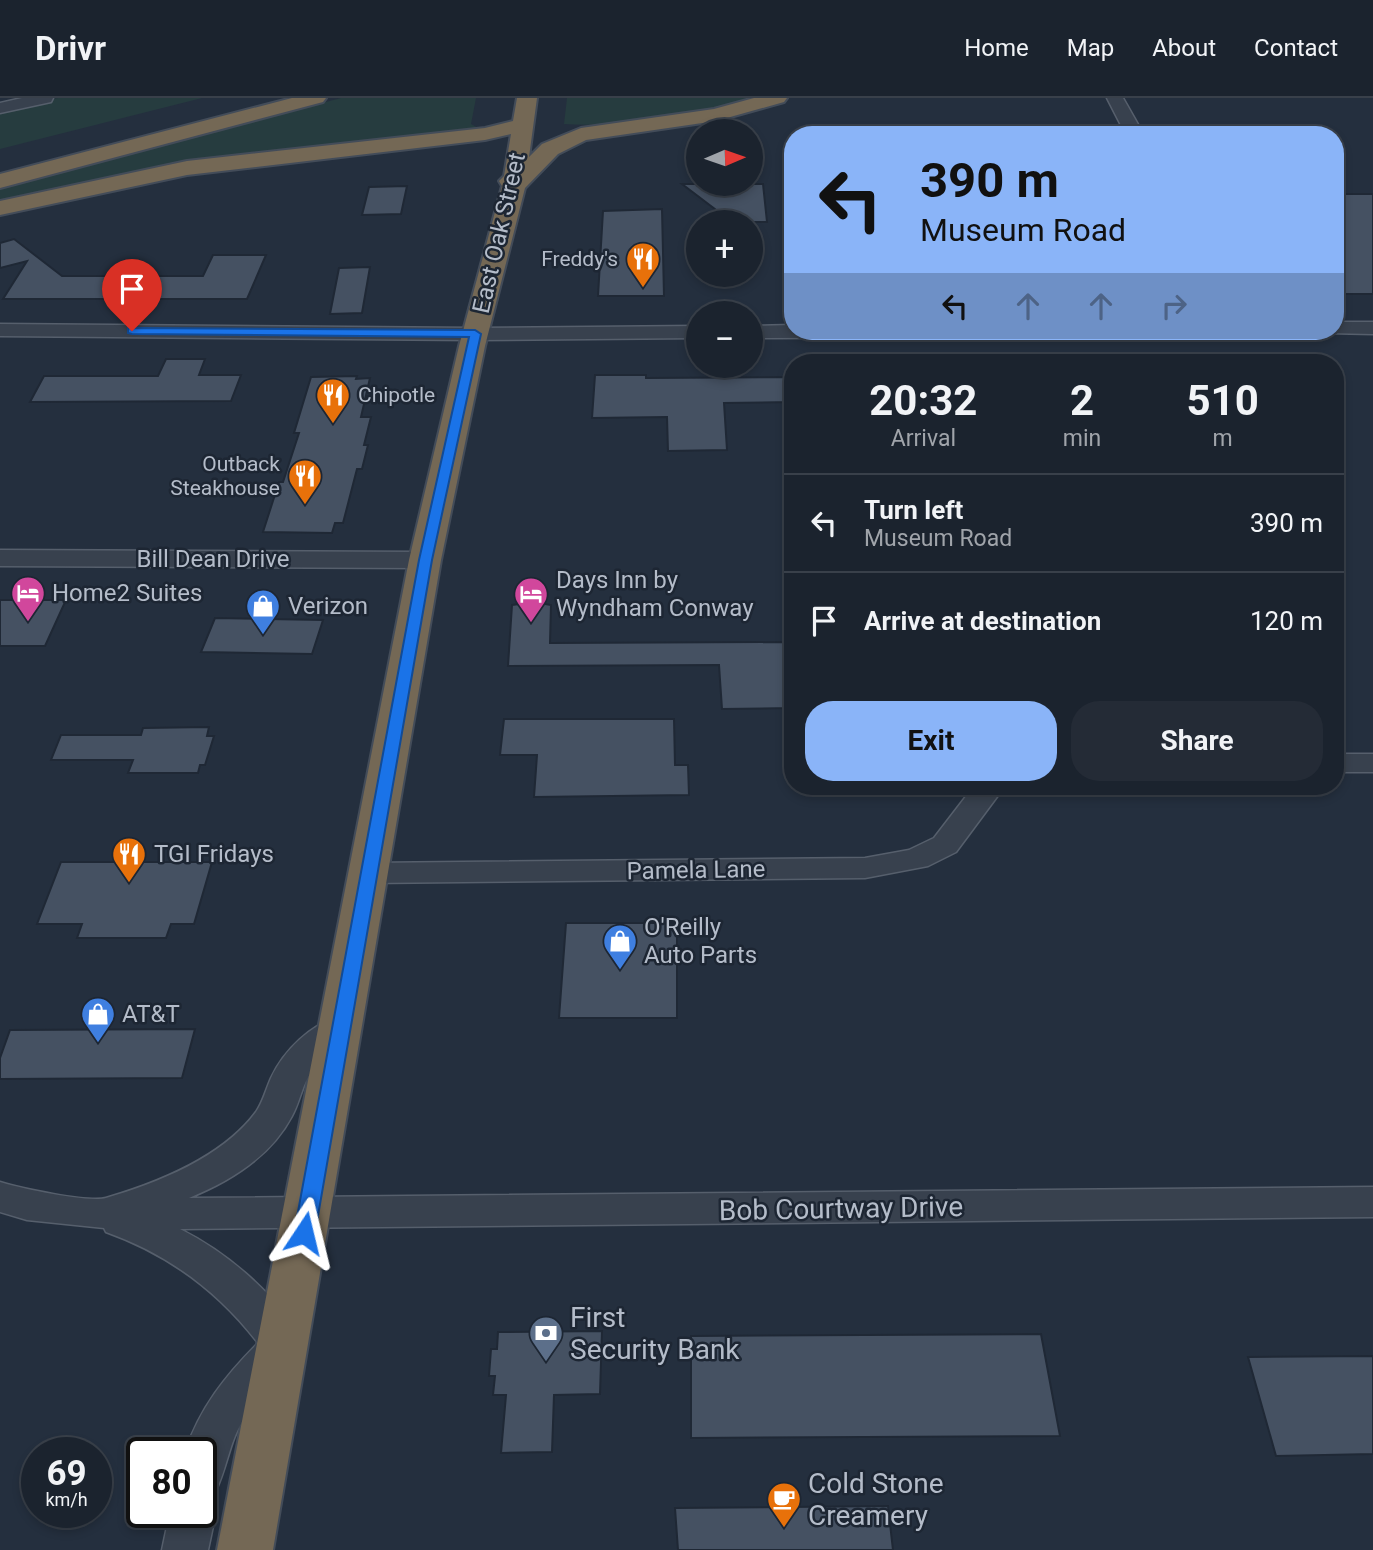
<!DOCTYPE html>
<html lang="en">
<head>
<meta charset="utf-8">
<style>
  :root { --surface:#1b232e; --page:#242b36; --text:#f1f3f6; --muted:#a0a4aa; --line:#39404a; --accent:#8ab4f8 }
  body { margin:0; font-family:Roboto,sans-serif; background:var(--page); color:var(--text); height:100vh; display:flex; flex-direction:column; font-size:26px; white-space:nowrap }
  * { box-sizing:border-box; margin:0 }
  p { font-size:23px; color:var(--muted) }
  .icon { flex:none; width:38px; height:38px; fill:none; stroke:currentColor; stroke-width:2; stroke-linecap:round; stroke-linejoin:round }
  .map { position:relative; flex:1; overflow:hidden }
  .drawer { position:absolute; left:784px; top:256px; width:560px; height:441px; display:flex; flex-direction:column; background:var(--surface); border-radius:28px; box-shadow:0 4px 10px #0003,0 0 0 2px var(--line) }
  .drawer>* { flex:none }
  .top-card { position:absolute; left:784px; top:28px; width:560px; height:214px; border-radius:28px; box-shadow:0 4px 10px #0003,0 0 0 2px var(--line); background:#8ab4f8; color:#111; overflow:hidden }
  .needle { width:46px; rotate:88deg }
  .buttons { position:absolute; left:686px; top:21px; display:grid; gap:14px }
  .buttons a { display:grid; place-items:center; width:77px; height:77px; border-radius:50%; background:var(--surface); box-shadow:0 4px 10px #0003,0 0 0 2px var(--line); font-size:35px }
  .speed { position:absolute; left:21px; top:1339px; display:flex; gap:14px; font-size:35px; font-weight:700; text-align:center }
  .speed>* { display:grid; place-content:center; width:91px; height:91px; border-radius:50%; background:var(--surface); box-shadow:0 4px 10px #0003,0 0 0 2px var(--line); line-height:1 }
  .speed small { font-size:18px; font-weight:400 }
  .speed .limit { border:4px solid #111; border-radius:10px; background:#fff; color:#111 }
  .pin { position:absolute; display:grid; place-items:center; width:60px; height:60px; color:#fff; margin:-72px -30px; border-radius:50% 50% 50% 0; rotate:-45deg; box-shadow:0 0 7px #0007 }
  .pin .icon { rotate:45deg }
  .me { position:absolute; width:77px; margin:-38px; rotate:10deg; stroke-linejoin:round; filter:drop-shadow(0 0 5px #0008) }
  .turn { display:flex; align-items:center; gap:24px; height:147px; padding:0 21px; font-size:32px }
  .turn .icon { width:91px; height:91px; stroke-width:2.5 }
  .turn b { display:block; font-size:49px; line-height:60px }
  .lanes { display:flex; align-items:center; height:66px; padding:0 21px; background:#0003; justify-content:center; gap:35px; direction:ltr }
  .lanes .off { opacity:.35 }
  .eta { display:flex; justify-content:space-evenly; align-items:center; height:119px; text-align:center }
  .eta b { font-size:42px; font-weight:700; line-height:49px }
  .button { display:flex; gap:14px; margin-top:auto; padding:14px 21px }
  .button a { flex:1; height:80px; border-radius:28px; background:var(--accent); color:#111; font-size:28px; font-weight:700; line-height:80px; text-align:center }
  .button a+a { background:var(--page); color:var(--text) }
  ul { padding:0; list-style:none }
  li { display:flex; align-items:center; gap:21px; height:98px; padding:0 21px; border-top:2px solid var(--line) }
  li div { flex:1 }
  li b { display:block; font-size:26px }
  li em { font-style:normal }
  header { display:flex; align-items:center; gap:42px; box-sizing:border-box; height:98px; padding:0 35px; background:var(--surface); border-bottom:2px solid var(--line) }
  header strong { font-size:33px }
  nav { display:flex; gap:38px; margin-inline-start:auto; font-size:24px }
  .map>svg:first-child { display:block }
</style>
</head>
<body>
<header>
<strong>Drivr</strong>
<nav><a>Home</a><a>Map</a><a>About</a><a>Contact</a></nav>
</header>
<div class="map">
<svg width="1373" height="1452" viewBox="0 0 1373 1452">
  <rect width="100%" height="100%" fill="#242f3e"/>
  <g fill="#263c3f">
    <path d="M58 0H202L0 51V12Z"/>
    <path d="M341 0H476L471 26 480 31 346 46 0 105V90Z"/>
    <path d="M567 0H762C697 15 632 30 564 26Z"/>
  </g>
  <g fill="#455162" stroke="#1f2835" stroke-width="2">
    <path d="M682 86H763L767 124H732Z"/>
    <path d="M407 88 401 116 362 117 369 89Z"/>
    <rect x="1335" y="96" width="38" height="100"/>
    <path d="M662 111 664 198H598L603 113Z"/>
    <path d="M14 141 62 178H203L213 157H266L247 201H3L27 163 0 170V145Z"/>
    <path d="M370 169 362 215 330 216 339 170Z"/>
    <path d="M166 261H205L199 277H241L231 303 30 304 44 278H158Z"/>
    <path d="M595 277H646V280L791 279 793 304 724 305 727 352 668 353 667 319 592 320Z"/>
    <path d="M357 278 356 281 370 280 361 319H371L364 347H368L362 371H357L343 425H335L332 435 263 434 279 384H283L299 335H294L311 279Z"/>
    <path d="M0 502H66L45 548H0Z"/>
    <path d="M534 504 551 507 550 545 793 544V610L722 611 719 567 508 568 512 507Z"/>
    <path d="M215 520 323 522 312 556 201 554Z"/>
    <path d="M504 621H674L675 667H688L689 697 534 699 537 657H500Z"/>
    <path d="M209 629 207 638H214L205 667H200L198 675H128L133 662H51L61 637H141L143 630Z"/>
    <path d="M61 764H212L194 826H171L166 840H77L82 826H37Z"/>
    <path d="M566 825H677V920H559Z"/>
    <path d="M195 931 182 980 0 981V960L10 932Z"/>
    <path d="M602 1233 600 1296 554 1297 552 1354 501 1355 506 1297H493L495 1278H489L491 1251H497L498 1234Z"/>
    <path d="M1041 1236 1060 1338 691 1340V1238Z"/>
    <path d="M1373 1258V1356L1276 1358 1248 1259Z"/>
    <path d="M888 1408 893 1452H678L675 1410Z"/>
  </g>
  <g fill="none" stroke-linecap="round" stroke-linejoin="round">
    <g stroke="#565f6c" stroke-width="3">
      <g id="minor">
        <path d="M22 0H53L51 4 0 15V5Z"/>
        <path d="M1107 0H1123L1144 37H1126Z"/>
        <path d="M1335 224H1373V236L1327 235 1326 233H1335Z"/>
        <path d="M0 226 475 230 698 228V240L475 242 0 238Z"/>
        <path d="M793 227V233H1104L1101 238 1093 239 751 240V228Z"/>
        <path d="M0 452 425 454 434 456 438 462 434 468 425 470 0 468Z"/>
        <rect x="1335" y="656" width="38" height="18"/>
        <path d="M974 688H1005L956 754 928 768 865 780 368 785 357 782 352 775 357 768 368 765 865 760 909 752 934 740Z"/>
        <path d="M341 918 354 921 359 930C348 948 325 956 312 973 302 986 300 1004 292 1018 271 1058 231 1083 189 1100L1373 1089V1119L180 1131C228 1155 279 1198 304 1247 290 1274 262 1293 245 1319 230 1341 228 1366 217 1390L201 1395V1354H185C200 1310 225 1278 258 1245 218 1193 168 1156 106 1134L104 1130 27 1122 0 1114V1084C19 1090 89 1105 106 1100 157 1085 222 1060 256 1014 263 1004 266 991 271 980 284 952 311 926 341 918Z"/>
        <path d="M201 1397 209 1400 216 1414 208 1452H162L170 1414H201Z"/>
      </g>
    </g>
    <g stroke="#434c59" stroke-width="4">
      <g id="highway">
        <path d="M292 0H326L323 4 0 90V76Z"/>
        <path d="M517 0H537L529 59 542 46 581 30 714 11 754 0H787L784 4 716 23 586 42 558 56 525 90 485 248 441 462 273 1452H217L409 462 459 248 502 88 499 83 504 78 511 36 485 42 187 77 0 117V103L187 63 485 30 513 23Z"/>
      </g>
    </g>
    <use href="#minor" fill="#38414e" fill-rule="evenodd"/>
    <use href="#highway" fill="#746855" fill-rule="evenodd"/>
  </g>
  <path fill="#1a73e8" stroke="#114b97" stroke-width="2" d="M128 230 475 232 481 236 432 462 315 1135 312 1141 304 1143 297 1141 294 1135 419 462 469 239 132 236 128 235Z"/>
  <defs>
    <g id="restaurant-pin" transform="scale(1.75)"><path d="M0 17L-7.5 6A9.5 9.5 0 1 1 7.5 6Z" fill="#e8710a" stroke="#1d2633"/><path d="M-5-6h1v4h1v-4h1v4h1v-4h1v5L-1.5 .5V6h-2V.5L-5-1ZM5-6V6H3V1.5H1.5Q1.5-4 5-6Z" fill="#fff"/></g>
    <g id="hotel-pin" transform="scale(1.75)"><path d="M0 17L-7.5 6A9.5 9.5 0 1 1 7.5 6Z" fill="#d1479c" stroke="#1d2633"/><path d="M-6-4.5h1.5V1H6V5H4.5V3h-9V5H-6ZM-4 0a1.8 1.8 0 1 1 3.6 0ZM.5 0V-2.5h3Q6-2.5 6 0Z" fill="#fff"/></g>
    <g id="shop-pin" transform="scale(1.75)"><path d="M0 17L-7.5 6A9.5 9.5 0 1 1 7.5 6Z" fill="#3f7fe0" stroke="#1d2633"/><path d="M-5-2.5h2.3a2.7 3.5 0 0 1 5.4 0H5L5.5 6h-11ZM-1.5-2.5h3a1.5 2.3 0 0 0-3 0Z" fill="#fff"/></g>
    <g id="bank-pin" transform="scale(1.75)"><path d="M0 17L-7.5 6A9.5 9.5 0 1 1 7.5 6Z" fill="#5c6f8a" stroke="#1d2633"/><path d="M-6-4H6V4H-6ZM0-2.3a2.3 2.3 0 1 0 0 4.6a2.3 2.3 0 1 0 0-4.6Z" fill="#fff"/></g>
    <g id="cafe-pin" transform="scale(1.75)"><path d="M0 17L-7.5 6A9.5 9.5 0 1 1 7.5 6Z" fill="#e8710a" stroke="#1d2633"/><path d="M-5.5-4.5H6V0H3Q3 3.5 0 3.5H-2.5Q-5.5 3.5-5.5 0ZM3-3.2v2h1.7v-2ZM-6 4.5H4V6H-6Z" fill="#fff"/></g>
  </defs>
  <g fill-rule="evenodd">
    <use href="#restaurant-pin" x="643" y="161"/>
    <use href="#restaurant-pin" x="333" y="297"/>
    <use href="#restaurant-pin" x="305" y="378"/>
    <use href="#hotel-pin" x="28" y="495"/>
    <use href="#hotel-pin" x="531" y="496"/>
    <use href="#shop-pin" x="263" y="508"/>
    <use href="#restaurant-pin" x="129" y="756"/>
    <use href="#shop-pin" x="620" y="843"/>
    <use href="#shop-pin" x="98" y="916"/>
    <use href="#bank-pin" x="546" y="1235"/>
    <use href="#cafe-pin" x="784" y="1401"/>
  </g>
  <g text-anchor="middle" stroke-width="5" stroke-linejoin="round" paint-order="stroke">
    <g font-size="21" fill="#b4bcc9" stroke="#1d2633" text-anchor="end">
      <text x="618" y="168">Freddy's</text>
      <text x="358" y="304" text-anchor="start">Chipotle</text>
      <text x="280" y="373">Outback<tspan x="280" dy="24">Steakhouse</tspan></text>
    </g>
    <g font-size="24" fill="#b4bcc9" stroke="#1d2633">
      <text transform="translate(499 135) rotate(-77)" y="8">East Oak Street</text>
      <text x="213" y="469">Bill Dean Drive</text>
      <text transform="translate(696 772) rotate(-1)" y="8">Pamela Lane</text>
    </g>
    <g font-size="24" fill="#b4bcc9" stroke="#1d2633" text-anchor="start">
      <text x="556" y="490">Days Inn by<tspan x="556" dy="28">Wyndham Conway</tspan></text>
      <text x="52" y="503">Home2 Suites</text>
      <text x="288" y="516">Verizon</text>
      <text x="154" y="764">TGI Fridays</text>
      <text x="644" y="837">O'Reilly<tspan x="644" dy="28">Auto Parts</tspan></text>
      <text x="122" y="924">AT&amp;T</text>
    </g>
    <g font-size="28" fill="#b4bcc9" stroke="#1d2633">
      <text transform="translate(841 1110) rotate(-1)" y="10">Bob Courtway Drive</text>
    </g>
    <g font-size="28" fill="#b4bcc9" stroke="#1d2633" text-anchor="start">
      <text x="570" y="1229">First<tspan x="570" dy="32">Security Bank</tspan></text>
      <text x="808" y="1395">Cold Stone<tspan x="808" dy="32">Creamery</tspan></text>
    </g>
  </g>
</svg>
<div class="buttons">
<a><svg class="needle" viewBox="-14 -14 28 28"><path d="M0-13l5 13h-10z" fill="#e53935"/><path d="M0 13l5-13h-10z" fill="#a0a4aa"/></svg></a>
<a>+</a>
<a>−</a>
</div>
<div class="speed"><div>69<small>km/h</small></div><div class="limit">80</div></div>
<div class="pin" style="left:132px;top:233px;background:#d93025"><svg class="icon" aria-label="arrive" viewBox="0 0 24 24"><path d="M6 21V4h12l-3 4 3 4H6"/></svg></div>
<svg class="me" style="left:304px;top:1135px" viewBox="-20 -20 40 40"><path d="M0-17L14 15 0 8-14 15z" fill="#1a73e8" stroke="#fff" stroke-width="4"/></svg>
<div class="top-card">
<div class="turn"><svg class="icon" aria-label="left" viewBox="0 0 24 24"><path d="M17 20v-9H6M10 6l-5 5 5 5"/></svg><div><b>390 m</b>Museum Road</div></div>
<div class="lanes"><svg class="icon" aria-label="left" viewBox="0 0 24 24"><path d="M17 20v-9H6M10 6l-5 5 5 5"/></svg><svg class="icon off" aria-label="ahead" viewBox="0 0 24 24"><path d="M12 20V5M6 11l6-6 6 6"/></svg><svg class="icon off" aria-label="ahead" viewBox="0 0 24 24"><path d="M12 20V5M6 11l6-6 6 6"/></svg><svg class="icon off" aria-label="right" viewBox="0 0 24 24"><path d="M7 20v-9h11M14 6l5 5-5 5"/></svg></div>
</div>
<section class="drawer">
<div class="eta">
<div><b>20:32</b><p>Arrival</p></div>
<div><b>2</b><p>min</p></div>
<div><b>510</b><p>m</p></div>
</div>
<ul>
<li><svg class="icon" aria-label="left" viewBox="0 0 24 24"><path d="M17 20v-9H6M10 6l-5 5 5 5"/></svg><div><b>Turn left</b><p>Museum Road</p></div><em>390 m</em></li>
<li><svg class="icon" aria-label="arrive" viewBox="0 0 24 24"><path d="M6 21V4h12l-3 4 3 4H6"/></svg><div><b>Arrive at destination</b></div><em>120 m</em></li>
</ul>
<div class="button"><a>Exit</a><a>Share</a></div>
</section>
</div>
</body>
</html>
